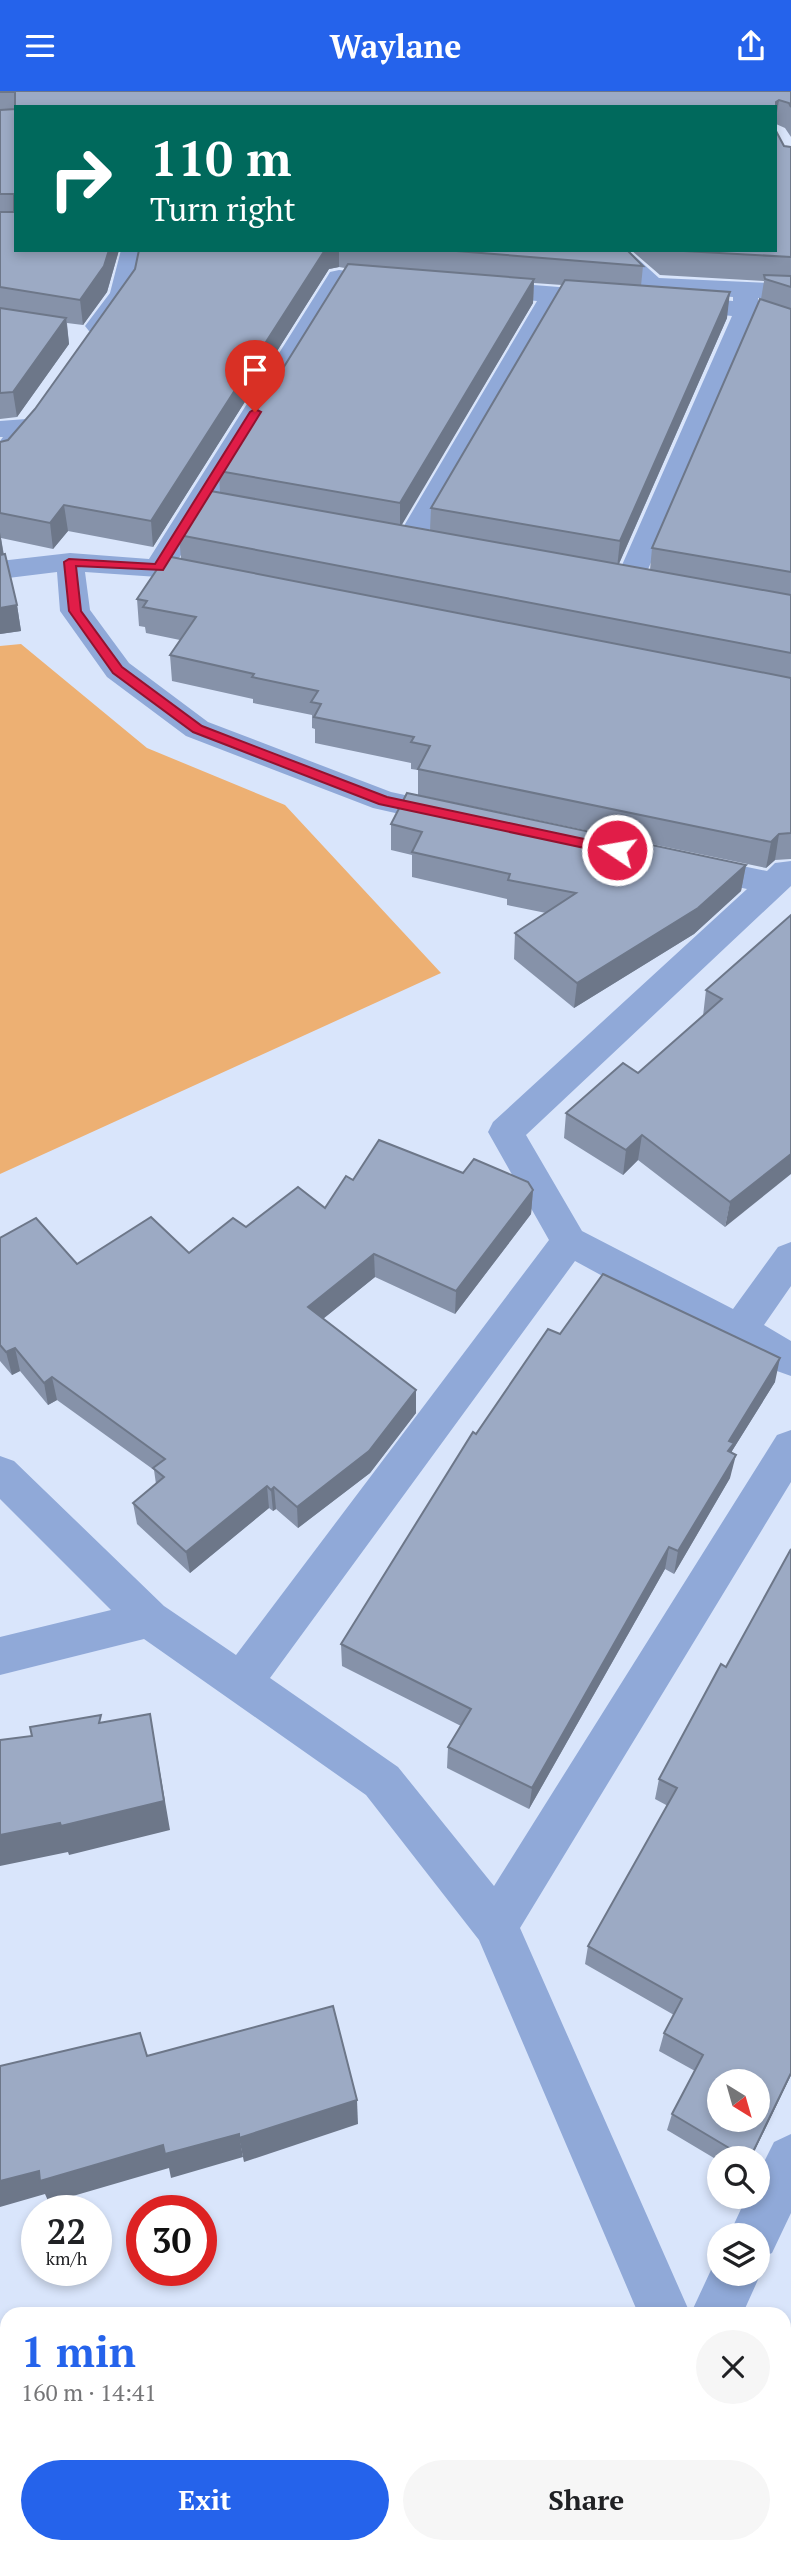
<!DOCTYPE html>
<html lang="en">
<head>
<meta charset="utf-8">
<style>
  :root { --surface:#fff; --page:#f6f6f6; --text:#202124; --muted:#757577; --accent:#2563eb }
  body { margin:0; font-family:"PT Serif",serif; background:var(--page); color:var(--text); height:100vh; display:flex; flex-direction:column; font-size:26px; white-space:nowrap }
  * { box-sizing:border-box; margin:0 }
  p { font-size:23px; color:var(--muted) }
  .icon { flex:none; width:38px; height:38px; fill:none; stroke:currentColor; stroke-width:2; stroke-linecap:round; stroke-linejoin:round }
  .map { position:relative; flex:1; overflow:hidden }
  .side { position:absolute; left:0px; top:2216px; width:791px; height:247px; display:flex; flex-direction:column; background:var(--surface); border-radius:21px 21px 0 0; box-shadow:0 4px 10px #0003 }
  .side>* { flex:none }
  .banner { position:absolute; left:14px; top:14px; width:763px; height:147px; border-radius:0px; box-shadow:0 4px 10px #0003; background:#00695c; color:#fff; overflow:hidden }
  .needle { width:46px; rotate:143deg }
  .tools { position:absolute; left:707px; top:1978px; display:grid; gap:14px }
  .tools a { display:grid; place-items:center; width:63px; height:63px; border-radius:50%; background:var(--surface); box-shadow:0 4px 10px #0003; font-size:35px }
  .speed { position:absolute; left:21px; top:2104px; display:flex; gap:14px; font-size:35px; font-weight:700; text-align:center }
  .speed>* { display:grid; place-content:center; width:91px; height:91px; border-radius:50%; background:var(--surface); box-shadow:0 4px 10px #0003; line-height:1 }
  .speed small { font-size:18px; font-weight:400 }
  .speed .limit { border:10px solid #d22; background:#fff; color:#111 }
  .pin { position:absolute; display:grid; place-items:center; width:60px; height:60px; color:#fff; margin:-72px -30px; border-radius:50% 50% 50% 0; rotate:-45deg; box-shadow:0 0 7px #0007 }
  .pin .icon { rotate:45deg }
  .me { position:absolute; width:77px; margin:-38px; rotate:282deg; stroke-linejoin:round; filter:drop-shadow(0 0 5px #0008) }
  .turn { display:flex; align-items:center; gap:24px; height:147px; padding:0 21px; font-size:32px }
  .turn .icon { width:91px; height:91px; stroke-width:2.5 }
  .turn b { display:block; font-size:49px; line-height:60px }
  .round { display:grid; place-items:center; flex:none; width:74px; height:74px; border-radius:37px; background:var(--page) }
  .head { display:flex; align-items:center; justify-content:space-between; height:119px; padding:0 21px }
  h1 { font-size:42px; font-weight:600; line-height:52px; color:var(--accent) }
  .action { display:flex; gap:14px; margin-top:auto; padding:14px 21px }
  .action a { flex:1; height:80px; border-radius:42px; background:var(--accent); color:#fff; font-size:28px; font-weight:600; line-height:80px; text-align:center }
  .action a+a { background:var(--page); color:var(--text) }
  header { display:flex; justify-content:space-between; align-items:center; height:91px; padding:0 21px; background:var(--accent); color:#fff; font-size:32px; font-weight:600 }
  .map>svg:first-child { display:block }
</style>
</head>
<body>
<header><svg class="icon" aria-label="menu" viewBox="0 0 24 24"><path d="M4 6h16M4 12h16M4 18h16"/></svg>Waylane<svg class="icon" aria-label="share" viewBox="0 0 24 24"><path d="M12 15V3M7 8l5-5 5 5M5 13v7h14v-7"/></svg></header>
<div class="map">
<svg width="791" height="2461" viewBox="0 0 791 2461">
  <rect width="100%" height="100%" fill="#d9e5fb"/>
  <path fill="#edb073" d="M21 553 147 657 285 714 441 882 0 1083V555Z"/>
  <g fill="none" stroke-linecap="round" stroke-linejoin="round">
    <g fill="#90a9d8" fill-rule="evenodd">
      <path d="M121 159H145L135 202 107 240 98 243 89 240 85 235 110 202Z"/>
      <path d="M601 159H628L659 187 791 193V209L758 207 759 215 791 225V242L755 230 643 490 639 496 629 499 619 496 615 490 732 225 668 218 664 213 668 208 677 205 733 210V206L643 199Z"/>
      <path d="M339 179 399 185 403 190 399 195 390 198 347 194 176 472 220 481 224 487 220 493 210 496 158 486 85 481 90 519 129 572 208 631 391 701 464 717 469 724 464 731 453 735 373 717 186 645 107 586 60 520 57 481 0 488V470L70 462 149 468 327 186 330 181Z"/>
      <path d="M481 190 610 200 619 203 623 208 619 213 610 216 561 212 423 450 419 456 409 459 399 456 395 450 537 210 472 203 468 198 472 193Z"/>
      <path d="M26 328 36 330 39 336 10 373 0 375V350L3 346H0V330Z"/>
      <path d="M694 765 767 780 775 772 791 770V795L526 1044 582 1140 733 1218 778 1156 791 1151V1195L764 1234 791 1250V1285L777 1280 575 1170 270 1587 398 1676 494 1795 777 1344 791 1339V1391L520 1837 690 2222H638L479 1849 366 1704 144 1548 0 1584V1546L111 1519 0 1408V1365L14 1370 164 1515 236 1564 549 1149 488 1041 493 1031 747 798 682 784 678 776 682 768Z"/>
      <path d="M791 2043V2122L772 2162 758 2168V2144H729L747 2105H758V2083L774 2051Z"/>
      <path d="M718 2164 719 2182H758V2173L761 2182 743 2222H691Z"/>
      <path d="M703 2455H757L758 2461H704Z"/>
    </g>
  </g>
  <g fill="#8692a9" fill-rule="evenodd">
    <path d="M0 0H791V46L785 37 776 33V40L784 55 791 56V768L775 769 766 777 418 704V679L411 678V672L315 652V638L312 637V624L253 612V608L172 590 170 564 180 549 146 542 145 536 139 535 137 508 181 468 179 444 220 402 219 380 345 177 339 176 329 178 153 456 68 440 53 458 1 447 4 464 17 514 21 540 0 543V351L8 349 35 318 135 178 139 159H627L643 175 641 195 727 227 619 473 650 479 652 457 761 208 764 190 660 184 631 159H775V16H16V159H119L107 201 83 234 67 232 69 253 17 326 0 328ZM534 192 562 194 431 417 430 439 401 434 533 212Z"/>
    <path d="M391 733 746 774 741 800 694 843 574 917 514 868 515 842 546 822 507 814V808L412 786V764L391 759Z"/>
    <path d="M791 824 725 1136 638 1069 623 1084 564 1047 566 1022 638 982 703 925 706 899Z"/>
    <path d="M463 1082 533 1099 531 1123 455 1223 375 1186 323 1228 416 1299V1322L370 1382 298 1437 276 1418 273 1420 269 1417 190 1482 137 1433 133 1412 156 1393 154 1379 57 1309 48 1314 20 1280 12 1284 0 1270V1147L77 1173 189 1162 246 1136 325 1117 353 1089Z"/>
    <path d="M560 1243 775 1291 732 1360 730 1387 674 1483 665 1478 529 1718 447 1677 448 1656 461 1635 342 1575 341 1553 476 1343Z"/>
    <path d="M791 1458V1984L751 2067H719V2070L667 2039 672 2023 695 1980 659 1960 664 1942 674 1924 585 1873 588 1855 668 1715 655 1708 659 1688 726 1576Z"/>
    <path d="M791 2291V2355L784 2351V2307Z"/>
  </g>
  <g fill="#6d7789">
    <path d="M779 9 775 34 776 11Z"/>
    <path d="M109 159H119L107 201 83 234 80 209Z"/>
    <path d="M325 159H339V176L329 178 153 456 151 430Z"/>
    <path d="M534 188 533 212 400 437V412Z"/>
    <path d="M730 201 727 227 617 477 620 450Z"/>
    <path d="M66 227 69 253 17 326 13 301Z"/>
    <path d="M64 414 68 440 53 458 50 432Z"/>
    <path d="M0 441 4 467 0 469Z"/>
    <path d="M17 514 21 540 0 543V517Z"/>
    <path d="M779 743 775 769 766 777 771 751Z"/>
    <path d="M746 774 741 800 694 843 574 917 577 892Z"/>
    <path d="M642 1044 638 1069 623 1084 626 1059Z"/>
    <path d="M791 1063V1083L725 1136 730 1111Z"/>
    <path d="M533 1099 531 1123 455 1223 456 1200Z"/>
    <path d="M374 1163 375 1186 309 1239 308 1216Z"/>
    <path d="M15 1257 20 1280 12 1284 6 1261Z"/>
    <path d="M780 1267 775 1291 732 1360 728 1375 729 1350Z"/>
    <path d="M52 1286 57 1309 48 1314 44 1292Z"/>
    <path d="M416 1299V1322L370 1382 298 1437 297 1416Z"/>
    <path d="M736 1364 730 1387 674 1483 678 1460Z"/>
    <path d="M267 1395 269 1417 190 1482 186 1461Z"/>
    <path d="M274 1396 276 1418 273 1420 271 1399Z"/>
    <path d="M669 1456 665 1478 529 1718 532 1697Z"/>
    <path d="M150 1623 170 1739 69 1764 68 1761 0 1775V1744Z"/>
    <path d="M791 1982V1984L751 2067H750Z"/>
    <path d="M357 2009 358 2033 244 2071 239 2047Z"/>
    <path d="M239 2043 243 2066 171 2087 169 2077 49 2112 45 2103 0 2116V2090L39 2080 163 2054Z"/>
    <path d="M301 2455H310L311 2461H282Z"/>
  </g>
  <g fill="#9caac4" stroke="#6d7789" stroke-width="2" fill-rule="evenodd">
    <path d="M0 0H791V16L789 12 779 9 776 11V40L784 55 791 56V166L666 159H775V16H16V159H109L104 175 80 209 0 196V121H14V103H0V19L15 18V1H0Z"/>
    <path d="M139 159H325L151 430 64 414 50 432 0 422V351L8 349 35 318 135 178Z"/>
    <path d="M444 159H627L643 175Z"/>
    <path d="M348 173 534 188 400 412 219 380Z"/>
    <path d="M764 184 791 185V196L765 188Z"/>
    <path d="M565 189 730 201 620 450 431 417Z"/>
    <path d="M760 208 791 218V481L652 457Z"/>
    <path d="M0 217 66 227 13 301 0 302Z"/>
    <path d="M205 399 791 504V562L179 444Z"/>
    <path d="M5 463 17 514 0 517V464Z"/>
    <path d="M166 465 791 587V742L779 743 771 751 418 678 430 655 411 651 414 646 314 626 321 613 311 611 318 600 252 586 254 583 170 564 196 526 143 516 147 510 137 508Z"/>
    <path d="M407 702 746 774 698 817 577 892 515 842 576 802 508 789 510 783 412 761 422 741 391 733Z"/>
    <path d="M791 824V1063L730 1111 642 1044 626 1059 566 1022 623 972 638 982 722 908 706 899Z"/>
    <path d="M379 1049 463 1082 474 1068 528 1091 533 1099 456 1200 374 1163 308 1216 416 1299 369 1360 297 1416 274 1396 271 1399 267 1395 186 1461 133 1412 164 1386 153 1377 165 1368 52 1286 44 1292 15 1257 6 1261 0 1254V1147L36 1127 77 1173 151 1126 189 1162 233 1127 246 1136 298 1096 325 1117 346 1085 353 1089Z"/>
    <path d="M603 1183 780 1267 729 1350 734 1352 728 1360 736 1364 678 1460 669 1456 532 1697 448 1656 471 1618 341 1553 473 1341 476 1343 548 1238 560 1243Z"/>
    <path d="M791 1458V1982L750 2067H746L672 2023 703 1964 664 1942 682 1908 588 1855 677 1697 659 1688 721 1573 726 1576ZM719 1990H758V2028H719Z"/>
    <path d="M150 1623 164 1710 61 1735 60 1732 0 1744V1649L32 1645 30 1636 101 1624 99 1632Z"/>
    <path d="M333 1915 357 2009 239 2047V2043L165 2063 163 2054 40 2090 39 2080 0 2090V1975L140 1942 147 1965Z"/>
    <path d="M791 2296V2341L784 2336V2312Z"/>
    <path d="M98 2455H301L282 2461H99Z"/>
  </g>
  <path fill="#e11d48" stroke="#92132f" stroke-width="2" d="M255 318 261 321 163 479 76 475 81 520 122 576 202 635 387 706 617 755 624 759 622 762 617 764 379 713 193 641 113 582 69 520 64 471 69 468 155 473 250 321Z"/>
</svg>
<div class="tools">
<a><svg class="needle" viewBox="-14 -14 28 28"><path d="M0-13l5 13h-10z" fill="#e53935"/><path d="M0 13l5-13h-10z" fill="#757577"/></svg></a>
<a><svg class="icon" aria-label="search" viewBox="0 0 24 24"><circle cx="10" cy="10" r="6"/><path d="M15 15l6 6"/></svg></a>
<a><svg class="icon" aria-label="layers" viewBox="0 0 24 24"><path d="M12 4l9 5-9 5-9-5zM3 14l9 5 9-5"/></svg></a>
</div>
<div class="speed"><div>22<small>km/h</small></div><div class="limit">30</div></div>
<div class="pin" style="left:255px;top:321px;background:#d93025"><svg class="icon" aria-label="arrive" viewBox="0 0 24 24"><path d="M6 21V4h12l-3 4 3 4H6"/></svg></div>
<svg class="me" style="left:617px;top:759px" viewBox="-20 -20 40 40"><circle r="17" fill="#e11d48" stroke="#fff" stroke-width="3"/><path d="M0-11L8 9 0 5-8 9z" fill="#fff"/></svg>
<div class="banner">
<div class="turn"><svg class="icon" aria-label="right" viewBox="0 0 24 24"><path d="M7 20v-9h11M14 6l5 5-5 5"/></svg><div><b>110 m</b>Turn right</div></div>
</div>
<section class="side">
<div class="head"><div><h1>1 min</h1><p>160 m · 14:41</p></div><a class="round"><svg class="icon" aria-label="close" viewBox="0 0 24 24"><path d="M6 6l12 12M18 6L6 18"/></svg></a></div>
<div class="action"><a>Exit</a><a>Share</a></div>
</section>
</div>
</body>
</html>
